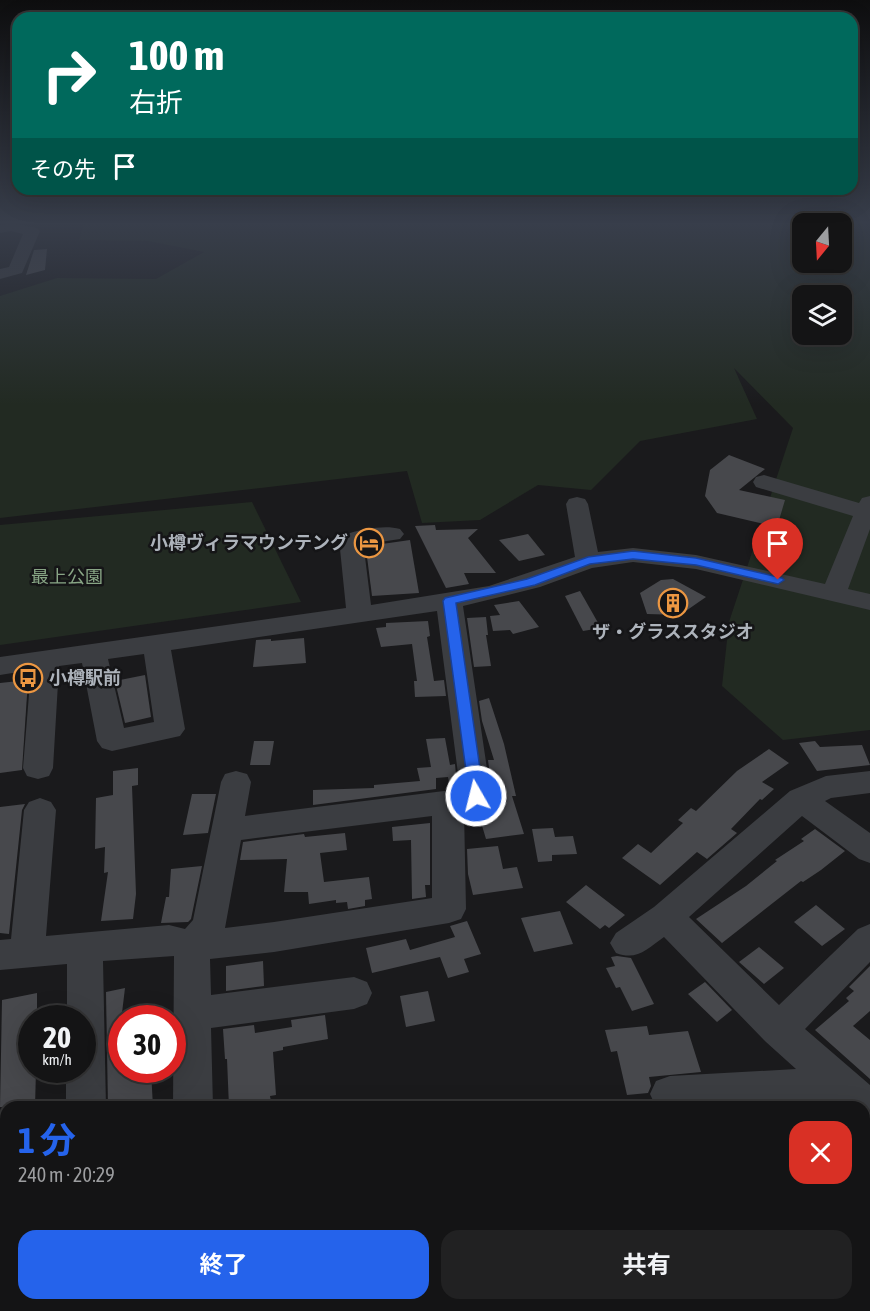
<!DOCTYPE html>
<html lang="ja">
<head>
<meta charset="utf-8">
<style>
  :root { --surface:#141415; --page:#212122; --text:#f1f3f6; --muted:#9d9ea0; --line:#333334; --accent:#2563eb }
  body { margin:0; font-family:"Asap Condensed","Noto Sans JP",sans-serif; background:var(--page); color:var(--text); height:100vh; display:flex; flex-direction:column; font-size:22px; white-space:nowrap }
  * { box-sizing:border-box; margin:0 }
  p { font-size:20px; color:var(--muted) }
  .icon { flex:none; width:33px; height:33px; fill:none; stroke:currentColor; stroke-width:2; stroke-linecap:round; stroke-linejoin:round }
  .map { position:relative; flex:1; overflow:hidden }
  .sheet { position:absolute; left:0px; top:1101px; width:870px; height:210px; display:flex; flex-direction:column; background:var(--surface); border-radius:18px 18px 0 0; box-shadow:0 6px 24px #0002,0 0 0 2px var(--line) }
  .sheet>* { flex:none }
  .top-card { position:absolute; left:12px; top:12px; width:846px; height:183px; border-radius:18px; box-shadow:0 6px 24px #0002,0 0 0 2px var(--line); background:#00695c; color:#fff; overflow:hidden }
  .needle { width:39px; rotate:198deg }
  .controls { position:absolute; left:792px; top:213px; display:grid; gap:12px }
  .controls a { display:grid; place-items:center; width:60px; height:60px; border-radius:12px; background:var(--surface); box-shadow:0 6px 24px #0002,0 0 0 2px var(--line); font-size:30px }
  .speed { position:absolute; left:18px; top:1005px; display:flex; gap:12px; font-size:30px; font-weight:700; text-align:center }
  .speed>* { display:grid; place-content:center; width:78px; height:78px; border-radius:50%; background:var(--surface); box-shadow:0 6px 24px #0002,0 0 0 2px var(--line); line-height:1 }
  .speed small { font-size:15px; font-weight:400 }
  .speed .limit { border:9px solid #d22; background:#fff; color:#111 }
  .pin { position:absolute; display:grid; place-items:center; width:51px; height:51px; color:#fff; margin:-62px -26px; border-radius:50% 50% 50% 0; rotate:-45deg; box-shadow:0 0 6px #0007 }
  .pin .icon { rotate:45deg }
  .me { position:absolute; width:66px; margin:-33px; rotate:352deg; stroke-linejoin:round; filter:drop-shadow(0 0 4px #0008) }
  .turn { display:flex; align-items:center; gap:21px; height:126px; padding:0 18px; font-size:27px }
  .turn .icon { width:78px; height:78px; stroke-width:2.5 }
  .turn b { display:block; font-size:42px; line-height:51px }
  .then { display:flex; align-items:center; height:57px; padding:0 18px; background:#0003; gap:12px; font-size:22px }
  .round { display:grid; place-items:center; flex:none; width:63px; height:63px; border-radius:18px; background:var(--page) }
  .summary { display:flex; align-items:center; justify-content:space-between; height:102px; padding:0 18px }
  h1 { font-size:36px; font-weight:700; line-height:45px; color:var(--accent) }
  .primary-button { display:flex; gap:12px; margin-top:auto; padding:12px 18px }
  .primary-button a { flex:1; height:69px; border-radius:18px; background:var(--accent); color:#fff; font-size:24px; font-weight:700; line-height:69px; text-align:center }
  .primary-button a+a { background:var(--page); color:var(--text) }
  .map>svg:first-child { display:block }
</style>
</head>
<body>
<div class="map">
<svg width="870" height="1311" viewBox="0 0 870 1311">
  <rect width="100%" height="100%" fill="#1a1a1c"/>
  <g fill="#222a22" fill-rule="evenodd">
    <path d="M84 222H870V730L783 740 722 686 729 622 793 428 734 368 757 419 640 441 591 490 538 485 480 520 422 523 407 471 0 518V296L57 278 156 279 204 252 148 241 79 240ZM802 224H842V262H802ZM802 296H842V334H802Z"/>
    <path d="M252 502 301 602 0 645V525Z"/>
  </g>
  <g fill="#47484c">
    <path d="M47 249 45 270 26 275 34 250Z"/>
    <path d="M729 455 765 469 739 490 785 500 777 527 717 513 705 496 710 470Z"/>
    <path d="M435 525 436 530 478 529 468 538 496 573H464L469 584 446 588 415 526Z"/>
    <path d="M528 534 545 555 519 561 499 540Z"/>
    <path d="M410 540 419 593 372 596 366 549 368 546Z"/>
    <path d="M673 579 706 597 680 615 647 614 640 593 661 580Z"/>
    <path d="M580 591 601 628 583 631 565 596Z"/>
    <path d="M519 601 539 627 513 634 510 630 493 631 490 616 500 615 494 605Z"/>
    <path d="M486 617 488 635H486L491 666 474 667 467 618Z"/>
    <path d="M428 621 430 636 427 637 434 681 444 680 446 696 415 697 414 681H417L412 644 381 647 376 628 386 627V623Z"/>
    <path d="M304 638 306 663 253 667 256 640 271 639V641Z"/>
    <path d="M145 675 151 717 125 723 115 681Z"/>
    <path d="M28 680 22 770 0 773V683Z"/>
    <path d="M489 698 504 744 516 796H512L524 834 486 839 480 819 493 817 492 815 495 814 488 760H494L482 721 479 701Z"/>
    <path d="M445 738 450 765 455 764 457 786 450 787 448 777 436 778V789L313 805V790L374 788V785L420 781 417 768 431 767 426 739Z"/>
    <path d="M254 741H274L270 765H250Z"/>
    <path d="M815 741 820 747 862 745 870 765 817 771 799 743Z"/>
    <path d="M769 749 789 763 762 782 774 789 762 800 760 799 731 829 737 833 707 859 697 852 660 885 622 858 638 844 651 853 683 823 678 820 691 808 696 811 737 771Z"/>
    <path d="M138 768V785L132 786 136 894 133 919 101 921 108 872 104 873 105 847 95 849 96 798 113 795V771Z"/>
    <path d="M192 794H216L208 833 183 835Z"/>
    <path d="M25 804 22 810 9 934 0 933V807Z"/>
    <path d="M430 823V885H425L426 897 412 899 411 840 393 841 392 827Z"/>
    <path d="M553 828 555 837 573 836 577 854 552 855V861L538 862 532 829Z"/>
    <path d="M815 829 845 851 821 870 803 882 801 881 722 943 696 919 746 886 777 861 775 860 804 841 801 839Z"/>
    <path d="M345 833 347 850 320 853 324 882 369 877 372 899 365 900V906L348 909 347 902 336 903V900L309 904 308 892H284L287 859 240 860 243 842 304 834 305 837Z"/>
    <path d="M498 846 503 869 517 867 523 888 473 895 468 874 467 849Z"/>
    <path d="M202 866 191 919 188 922 161 923 166 897H169L171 869Z"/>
    <path d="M586 885 625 915 609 928 605 925 600 929 566 902Z"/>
    <path d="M816 905 845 929 822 946 794 922Z"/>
    <path d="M560 911 573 944 534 952 521 918Z"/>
    <path d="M467 921 481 954 464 959 469 972 448 978 440 957 372 973 366 948 406 939 410 950 455 937 450 926Z"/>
    <path d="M759 947 784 968 764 984 739 962Z"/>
    <path d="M617 956 631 958 654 1004 632 1011 620 987 616 988 606 968 615 966 611 957Z"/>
    <path d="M263 961 264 986 226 991V966Z"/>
    <path d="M870 966V1011L853 1026 870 1040V1079L815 1030 849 1001 846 998 854 991 849 987Z"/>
    <path d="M705 982 732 1010 717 1022 688 994Z"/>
    <path d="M125 988 122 1013V1070H151L153 1107H108L106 992Z"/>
    <path d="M428 991 435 1021 406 1027 400 996Z"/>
    <path d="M37 993V1018H32V1070H36L35 1107H0L2 1000Z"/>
    <path d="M325 1015 328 1039 283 1047V1050L273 1052 276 1095 270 1096 272 1107H229L227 1059H225L223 1029 254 1025 255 1033 292 1027 291 1020Z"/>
    <path d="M647 1026 649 1035 688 1031 701 1072 649 1077 651 1086 648 1093 627 1095 617 1051 611 1052 605 1030Z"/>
  </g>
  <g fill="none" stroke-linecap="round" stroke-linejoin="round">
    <g fill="#3b3d41" fill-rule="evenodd">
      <path d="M11 223 37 228 40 231 22 273 0 279V269L9 267 23 234 11 231 0 233V225Z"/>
      <path d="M764 475 859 503 862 498 870 496V529L848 589 870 594V610L696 569 633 562 592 568 540 587 463 606 491 796 487 804 464 811 466 909 461 919 449 923 274 952 210 959 211 995 354 977 367 982 372 993 367 1004 354 1009 211 1028 213 1107H173L174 956 103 961 106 1107H66V1070H82V1018H67V964L0 970V940L11 939 24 810 29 802 40 798 51 802 56 810 46 936 169 925 185 929 193 920 221 782 225 774 236 771 247 774 251 782 245 816 460 789 437 611 171 650 185 729 180 736 112 751 102 748 97 741 82 663 59 666 53 768 49 776 38 779 27 776 23 768 31 670 0 675V657L346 608 340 549 350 533C365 529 385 525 400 529L404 534 400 539 367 544 364 549 371 605 489 586 575 557 566 504 569 499 577 497 585 499 588 504 598 552 633 548 696 555 825 584 853 516 756 487 753 482 756 477ZM144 654 154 722 124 728 108 659ZM432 816V898L274 922 225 928 241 840Z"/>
      <path d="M870 771V793L831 798 825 801 870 833V863L859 859 802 816 689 917 779 1005 858 929 870 924V962L805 1029 870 1085V1130L864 1128V1107H837L833 1104 772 1107H656L650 1094 656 1081 670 1076 796 1069 766 1042 664 937C647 949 637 961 616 953L610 943 616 933 654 907 790 791 826 776Z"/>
      <path d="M6 1290V1305H52L49 1311H0V1292Z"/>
      <rect x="172" y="1305" width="46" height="6"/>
    </g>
  </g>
  <linearGradient id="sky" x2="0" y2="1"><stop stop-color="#0e0e0f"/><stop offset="0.55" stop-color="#383e4b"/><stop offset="1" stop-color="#383e4b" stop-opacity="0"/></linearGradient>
  <rect width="870" height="405" fill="url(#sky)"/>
  <path fill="#2563eb" stroke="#184099" stroke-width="1.5" d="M633 551 696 558 782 578 784 580 778 584 696 565 633 559 590 564 535 585 456 603 484 796 481 800H470L443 601 445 598 527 579 588 557Z"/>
  <defs>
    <g id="hotel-ring" transform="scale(1.5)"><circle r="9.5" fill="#151517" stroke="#ec9742" stroke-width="1.5"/><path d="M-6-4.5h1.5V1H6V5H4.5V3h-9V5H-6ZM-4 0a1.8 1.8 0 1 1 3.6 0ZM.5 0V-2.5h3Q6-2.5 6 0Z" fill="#ec9742"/></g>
    <g id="building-ring" transform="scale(1.5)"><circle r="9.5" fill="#151517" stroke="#ec9742" stroke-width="1.5"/><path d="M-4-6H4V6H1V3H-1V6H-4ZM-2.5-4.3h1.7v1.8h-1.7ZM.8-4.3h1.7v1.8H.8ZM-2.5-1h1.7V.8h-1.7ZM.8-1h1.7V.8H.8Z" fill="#ec9742"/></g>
    <g id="bus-ring" transform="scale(1.5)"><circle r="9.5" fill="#151517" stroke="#ec9742" stroke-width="1.5"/><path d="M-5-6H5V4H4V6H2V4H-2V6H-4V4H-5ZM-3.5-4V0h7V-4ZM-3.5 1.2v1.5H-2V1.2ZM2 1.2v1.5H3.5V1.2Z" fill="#ec9742"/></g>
  </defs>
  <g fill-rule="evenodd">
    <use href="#hotel-ring" x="369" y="543"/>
    <use href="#building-ring" x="673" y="603"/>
    <use href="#bus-ring" x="28" y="678"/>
  </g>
  <g text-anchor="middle" stroke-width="5" stroke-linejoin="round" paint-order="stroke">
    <g font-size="18" font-weight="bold" fill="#adb3bb" stroke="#151517" text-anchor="end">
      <text x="348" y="549">小樽ヴィラマウンテング</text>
      <text x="673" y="638" text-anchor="middle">ザ・グラススタジオ</text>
      <text x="49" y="684" text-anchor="start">小樽駅前</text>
    </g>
    <g font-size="18" fill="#88a585" stroke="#151517">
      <text x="67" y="583">最上公園</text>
    </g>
  </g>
</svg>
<div class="controls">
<a><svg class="needle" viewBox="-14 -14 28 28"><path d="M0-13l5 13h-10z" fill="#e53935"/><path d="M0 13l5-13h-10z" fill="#9d9ea0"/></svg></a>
<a><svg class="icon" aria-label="layers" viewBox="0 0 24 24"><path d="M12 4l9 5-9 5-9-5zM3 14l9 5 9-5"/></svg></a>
</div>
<div class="speed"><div>20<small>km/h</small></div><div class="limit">30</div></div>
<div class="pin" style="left:778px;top:580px;background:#d93025"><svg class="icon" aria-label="arrive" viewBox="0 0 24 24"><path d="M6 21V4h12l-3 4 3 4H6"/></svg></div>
<svg class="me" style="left:476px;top:796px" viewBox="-20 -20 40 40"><circle r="17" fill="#2563eb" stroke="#fff" stroke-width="3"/><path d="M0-11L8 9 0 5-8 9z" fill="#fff"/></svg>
<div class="top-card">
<div class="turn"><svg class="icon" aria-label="right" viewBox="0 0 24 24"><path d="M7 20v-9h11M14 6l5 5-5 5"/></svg><div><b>100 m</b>右折</div></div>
<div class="then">その先<svg class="icon" aria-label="arrive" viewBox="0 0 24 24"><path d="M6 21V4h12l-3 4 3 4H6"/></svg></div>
</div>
<section class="sheet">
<div class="summary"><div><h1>1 分</h1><p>240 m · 20:29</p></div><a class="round" style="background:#d93025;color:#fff"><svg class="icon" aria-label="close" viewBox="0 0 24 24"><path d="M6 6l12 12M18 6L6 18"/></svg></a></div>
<div class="primary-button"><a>終了</a><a>共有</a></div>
</section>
</div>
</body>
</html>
